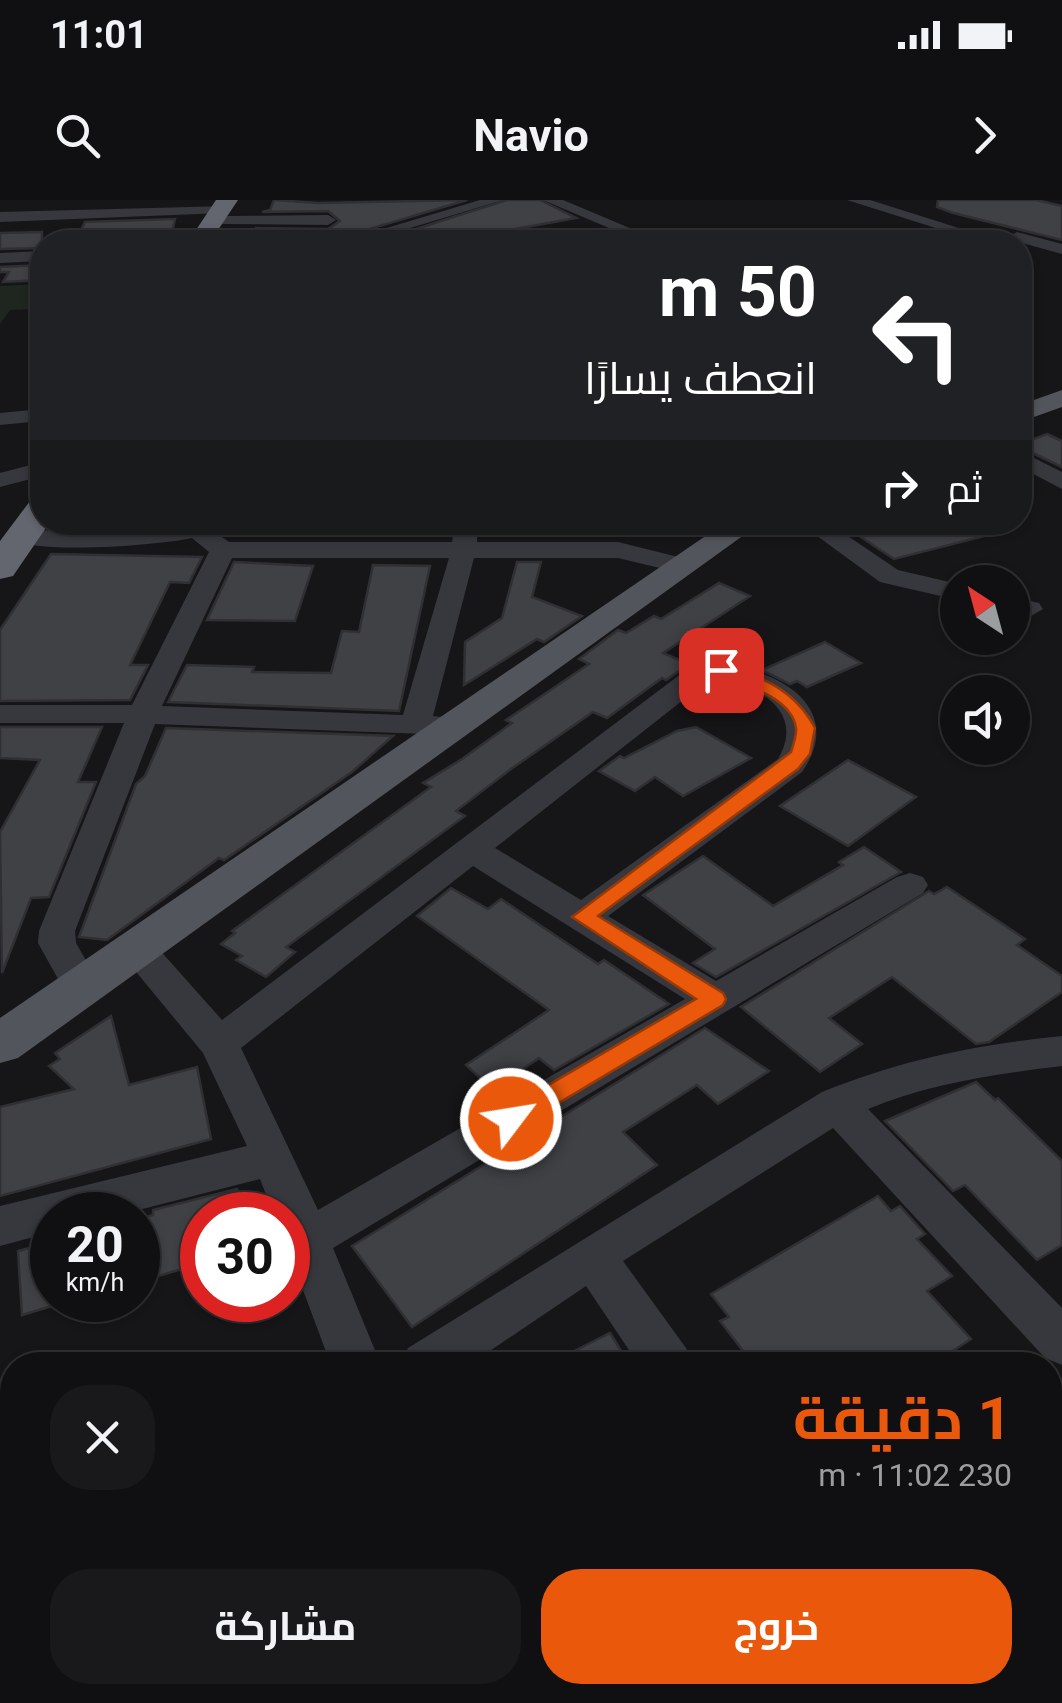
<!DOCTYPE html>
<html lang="ar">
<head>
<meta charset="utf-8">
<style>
  :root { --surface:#101012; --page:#19191b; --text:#f1f3f6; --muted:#9c9d9f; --line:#303032; --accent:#ea580c }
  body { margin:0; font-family:Roboto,Cairo,sans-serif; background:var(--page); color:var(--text); direction:rtl; height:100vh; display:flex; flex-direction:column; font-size:38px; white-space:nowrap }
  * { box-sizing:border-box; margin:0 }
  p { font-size:32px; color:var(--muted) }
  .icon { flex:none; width:55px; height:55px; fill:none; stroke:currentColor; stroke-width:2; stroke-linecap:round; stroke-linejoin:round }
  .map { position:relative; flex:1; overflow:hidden; direction:ltr }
  .panel { position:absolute; left:0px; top:1152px; width:1062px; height:352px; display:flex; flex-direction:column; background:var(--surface); border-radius:40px 40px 0 0; box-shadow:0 2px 8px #0004,0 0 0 2px var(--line); direction:rtl }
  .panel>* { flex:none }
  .guide { position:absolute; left:30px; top:30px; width:1002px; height:305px; border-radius:40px; box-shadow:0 2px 8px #0004,0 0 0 2px var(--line); direction:rtl; background:#202124; color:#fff; overflow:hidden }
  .needle { width:65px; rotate:324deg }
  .controls { position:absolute; left:940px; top:365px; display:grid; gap:20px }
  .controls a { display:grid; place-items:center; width:90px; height:90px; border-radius:50%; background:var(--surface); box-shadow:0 2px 8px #0004,0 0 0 2px var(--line); font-size:50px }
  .speed { position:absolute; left:30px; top:992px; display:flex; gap:20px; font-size:50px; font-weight:700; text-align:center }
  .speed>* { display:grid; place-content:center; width:130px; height:130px; border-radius:50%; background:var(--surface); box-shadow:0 2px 8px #0004,0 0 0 2px var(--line); line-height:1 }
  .speed small { font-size:25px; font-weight:400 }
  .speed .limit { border:15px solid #d22; background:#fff; color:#111 }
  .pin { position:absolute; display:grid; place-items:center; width:85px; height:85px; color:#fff; margin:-42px; border-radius:20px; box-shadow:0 5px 15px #0006 }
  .me { position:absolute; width:110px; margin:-55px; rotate:59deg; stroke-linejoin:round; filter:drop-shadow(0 0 8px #0008) }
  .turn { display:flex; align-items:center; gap:35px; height:210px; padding:0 50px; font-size:45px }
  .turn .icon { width:130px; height:130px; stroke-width:2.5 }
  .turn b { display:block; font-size:70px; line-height:85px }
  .then { display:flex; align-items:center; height:95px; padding:0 50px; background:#0003; gap:20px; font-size:38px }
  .round { display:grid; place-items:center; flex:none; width:105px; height:105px; border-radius:40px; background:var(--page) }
  .overview { display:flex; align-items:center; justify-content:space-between; height:170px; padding:0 50px }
  h1 { font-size:60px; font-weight:700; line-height:75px; color:var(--accent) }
  .action { display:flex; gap:20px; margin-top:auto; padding:20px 50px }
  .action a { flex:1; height:115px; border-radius:40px; background:var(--accent); color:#fff; font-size:40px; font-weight:700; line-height:115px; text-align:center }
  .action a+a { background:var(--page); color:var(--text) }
  .status { display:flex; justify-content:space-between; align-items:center; height:70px; padding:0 50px; background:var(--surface); direction:ltr }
  .status svg { height:28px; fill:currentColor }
  header { display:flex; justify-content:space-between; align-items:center; height:130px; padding:0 50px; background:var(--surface); font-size:45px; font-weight:700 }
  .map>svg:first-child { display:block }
</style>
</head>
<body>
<div class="status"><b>11:01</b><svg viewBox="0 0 49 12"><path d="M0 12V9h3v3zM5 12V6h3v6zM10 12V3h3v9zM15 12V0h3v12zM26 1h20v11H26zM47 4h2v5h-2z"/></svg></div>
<header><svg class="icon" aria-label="forward" viewBox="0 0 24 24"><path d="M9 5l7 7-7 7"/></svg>Navio<svg class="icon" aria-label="search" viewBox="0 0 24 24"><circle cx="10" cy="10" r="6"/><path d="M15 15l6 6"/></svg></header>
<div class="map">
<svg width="1062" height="1503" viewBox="0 0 1062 1503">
  <rect width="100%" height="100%" fill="#161618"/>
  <path fill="#1e261f" d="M42 84V109L10 110 0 124V86Z"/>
  <g fill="#404145" stroke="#303034" stroke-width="2.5">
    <path d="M274 0 319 3 467 0 339 38 336 42H250L256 28 328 29 340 21 328 11 262 12 270 10Z"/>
    <path d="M507 0H540L576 18 444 42H375Z"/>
    <path d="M938 0H1037L1062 6V40L953 13 937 7Z"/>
    <path d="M175 19 170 42H75L85 22Z"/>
    <path d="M42 32V48L0 49V33Z"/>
    <path d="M42 65V80L3 82 9 72H0V67Z"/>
    <path d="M1047 234 1062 241V267L1020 247V244Z"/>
    <path d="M838 322H1012V329L894 359Z"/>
    <path d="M51 354 202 357 189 383 170 382 130 465H148L130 500 0 501V430Z"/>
    <path d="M234 362 313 366 295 421 207 420Z"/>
    <path d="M517 362H541L532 397 582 416 544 442 537 439 464 485 465 442 502 418Z"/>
    <path d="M373 365 430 366 399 511 168 502 187 465 254 467 252 472 331 473 342 431 359 432Z"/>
    <path d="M719 383 750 396 663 453 689 464 666 480 662 478 607 518 593 512 511 569 456 611 465 616 286 747 295 752 266 777 236 760 242 756 221 744 235 733 232 731 431 587 423 583 462 559 512 523 506 520 589 464 579 459 618 430 626 433 654 416 661 419Z"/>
    <path d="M825 442 861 463 807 487 797 481 790 484 762 470Z"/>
    <path d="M0 527H102L78 582H96L49 697 31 698 2 773 0 632 40 560 0 558Z"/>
    <path d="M696 527 751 558 683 596 655 577 635 591 599 571 620 556 624 558 677 531Z"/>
    <path d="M166 528 393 536 352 572 224 660 219 658 107 740 79 737 136 584 145 576Z"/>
    <path d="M848 560 916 597 848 646 780 606Z"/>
    <path d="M864 647 901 672 716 777 693 763 715 749 643 695 703 656 773 706 843 665 839 662Z"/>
    <path d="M947 687 1025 739 1017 745 1062 776V792L989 842 976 844 892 777 829 818 862 844 820 872 741 807 929 691 934 694Z"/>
    <path d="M451 688 488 709 501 699 598 764 604 760 669 804 554 870 539 858 493 890 466 865 549 810 417 716Z"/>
    <path d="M111 816 129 885 197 867 211 939 0 996V907L74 889 49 866 60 859 55 853Z"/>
    <path d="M705 828 769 871 718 904 697 885 623 932 657 965 412 1127 352 1046Z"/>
    <path d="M976 882 995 900 998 898 1062 961V1045L1037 1060 965 985 953 991 885 921Z"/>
    <path d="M237 989 244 1015H202V1063L138 1082V1019L153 1015V1010Z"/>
    <path d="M878 996 891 1011 900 1006 925 1034 917 1039 952 1076 927 1091 971 1139 931 1165H754L720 1121 729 1117 711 1094Z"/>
    <path d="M52 1042V1106L22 1115 18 1051Z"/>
    <path d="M610 1133 630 1165H547Z"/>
  </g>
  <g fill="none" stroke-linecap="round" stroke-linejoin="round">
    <g fill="#37383d" fill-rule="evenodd">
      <path d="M480 0H503L364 42H340Z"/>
      <path d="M543 0H563L663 42H642Z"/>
      <path d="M847 0H870L1003 42H980Z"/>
      <path d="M228 6V12L223 13 0 22V12Z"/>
      <path d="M227 16 328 15 336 20 328 25 222 24 219 21Z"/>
      <path d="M1017 32 1062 44V54L1011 40 1009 37Z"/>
      <path d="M42 51V61L0 63V53Z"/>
      <path d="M42 209V221L0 225V213Z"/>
      <path d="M1020 251 1062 272V289L1020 267Z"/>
      <path d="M42 262V276L0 287V273Z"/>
      <path d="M194 322H231L215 332 229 342H452L455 322H477V342H618L694 361 698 366 685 374 618 358H474L433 516 465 520 469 526 465 532 454 535 155 524 75 731 76 743 100 785 95 795 81 799 67 795 38 743 39 731 124 523H0V505H132L209 352 192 338C162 345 27 356 10 337L22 330 122 332ZM232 358H449L403 515 162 506Z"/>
      <path d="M798 322H827L898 370 958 384V400L880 382Z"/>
      <path d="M1012 397 1039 403 1043 409 1029 417 1012 413Z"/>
      <path d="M715 463C774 468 848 505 802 572L608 716 716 781 897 677 910 673 923 677 928 685 923 693 333 1048 381 1165H331L288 1050V1015H274L260 979 119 1015H52V1032L0 1046V1006L247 946 203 853 123 756 117 747 123 738 136 734 149 738 222 820 686 470ZM715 480C758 484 806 511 778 559L581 700 495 648 706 482ZM473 666 685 799 318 1010 241 848Z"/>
      <path d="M1062 836V866C996 874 930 883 868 909L1062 1108V1165L1045 1158 833 928 623 1061 686 1148 693 1165H639L586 1086 469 1165H401L408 1148 822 892C904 859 974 845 1062 836Z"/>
      <path d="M12 1298V1352L0 1357V1301Z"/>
      <path d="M1062 1446V1503H1027L1022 1492H1050V1451Z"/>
      <path d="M75 1492H135L136 1503H76Z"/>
      <path d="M411 1492H472L476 1503H416Z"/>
      <path d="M867 1492H930L934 1503H872Z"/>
    </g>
    <g fill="#53555c" fill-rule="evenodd">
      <path d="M1062 190V207L1020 222V205Z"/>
      <path d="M726 322H762L18 858 0 863V818Z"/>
    </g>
    <g fill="#63666e" fill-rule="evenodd">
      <path d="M216 0H238L210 42H188Z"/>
      <path d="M42 297V322H50L13 376 0 379V341L30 301Z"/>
    </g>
  </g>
  <path fill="#ea580c" stroke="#983908" stroke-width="2.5" d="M721 465C762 476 795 490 815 528L810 554 798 569 598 716 723 793 726 799 723 805 520 926 511 929 502 926 498 919 502 912 696 799 572 717 791 552C793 546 797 534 796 528 791 495 740 484 715 474L712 470Z"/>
</svg>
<div class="controls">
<a><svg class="needle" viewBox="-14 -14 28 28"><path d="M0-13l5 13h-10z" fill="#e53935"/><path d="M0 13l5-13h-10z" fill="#9c9d9f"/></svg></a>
<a><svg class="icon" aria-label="sound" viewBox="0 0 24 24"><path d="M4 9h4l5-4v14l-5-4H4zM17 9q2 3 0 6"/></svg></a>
</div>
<div class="speed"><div>20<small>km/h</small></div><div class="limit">30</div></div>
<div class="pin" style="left:721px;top:470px;background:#d93025"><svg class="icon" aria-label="arrive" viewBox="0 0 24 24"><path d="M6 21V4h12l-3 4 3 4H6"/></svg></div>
<svg class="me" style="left:511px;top:919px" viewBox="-20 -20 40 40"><circle r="17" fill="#ea580c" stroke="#fff" stroke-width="3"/><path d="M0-11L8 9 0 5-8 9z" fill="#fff"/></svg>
<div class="guide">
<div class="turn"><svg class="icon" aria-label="left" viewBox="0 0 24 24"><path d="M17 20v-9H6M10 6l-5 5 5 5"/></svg><div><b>50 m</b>انعطف يسارًا</div></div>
<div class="then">ثم<svg class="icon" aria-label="right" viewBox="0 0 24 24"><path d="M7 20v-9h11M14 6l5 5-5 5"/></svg></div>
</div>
<section class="panel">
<div class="overview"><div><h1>1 دقيقة</h1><p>230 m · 11:02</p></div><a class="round"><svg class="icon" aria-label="close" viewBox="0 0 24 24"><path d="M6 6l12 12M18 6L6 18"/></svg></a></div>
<div class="action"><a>خروج</a><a>مشاركة</a></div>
</section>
</div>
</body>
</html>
